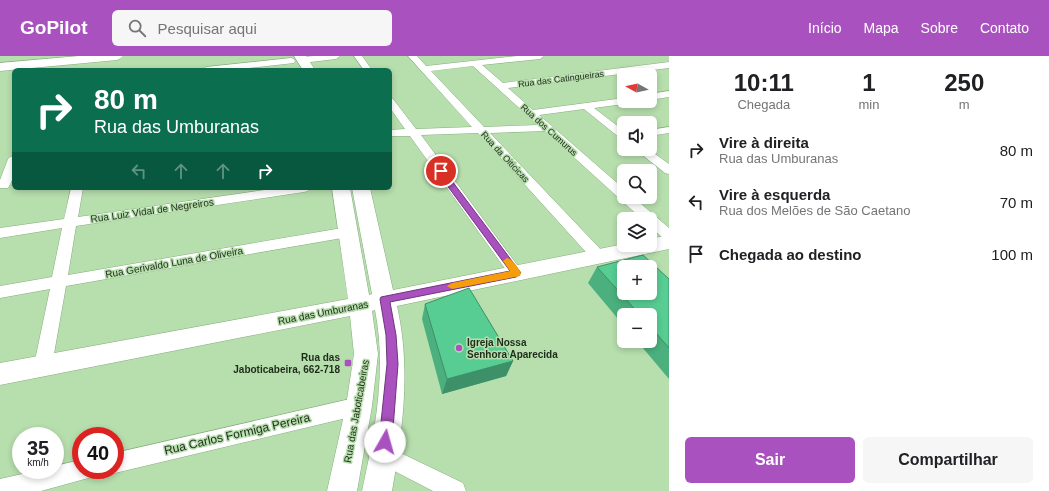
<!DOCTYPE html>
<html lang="pt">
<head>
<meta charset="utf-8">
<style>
  :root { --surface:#fff; --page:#f6f6f6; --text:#202124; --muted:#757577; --accent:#a952bf }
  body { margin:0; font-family:Helvetica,sans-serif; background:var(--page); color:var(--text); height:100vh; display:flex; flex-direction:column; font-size:15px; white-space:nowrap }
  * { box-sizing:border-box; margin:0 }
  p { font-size:13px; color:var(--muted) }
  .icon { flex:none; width:22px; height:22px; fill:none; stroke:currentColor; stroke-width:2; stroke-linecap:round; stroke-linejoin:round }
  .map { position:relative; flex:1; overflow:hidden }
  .drawer { display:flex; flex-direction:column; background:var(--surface); width:380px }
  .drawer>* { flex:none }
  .guide { position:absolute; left:12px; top:12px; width:380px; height:122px; border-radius:6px; box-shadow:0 2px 6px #0003; background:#0b6e4f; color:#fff; overflow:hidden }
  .needle { width:26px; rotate:278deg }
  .fabs { position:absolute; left:617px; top:12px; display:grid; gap:8px }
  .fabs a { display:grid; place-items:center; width:40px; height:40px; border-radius:6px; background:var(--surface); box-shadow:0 2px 6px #0003; font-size:20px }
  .speed { position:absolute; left:12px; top:371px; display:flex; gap:8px; font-size:20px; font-weight:700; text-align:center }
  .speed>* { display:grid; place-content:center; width:52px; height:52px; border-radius:50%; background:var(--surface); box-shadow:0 2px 6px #0003; line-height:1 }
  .speed small { font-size:10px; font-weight:400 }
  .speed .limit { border:6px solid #d22; background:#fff; color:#111 }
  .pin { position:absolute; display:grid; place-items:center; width:34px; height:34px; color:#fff; margin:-17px; border:2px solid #fff; border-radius:50%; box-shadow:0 1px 4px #0007 }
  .me { position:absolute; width:44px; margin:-22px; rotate:7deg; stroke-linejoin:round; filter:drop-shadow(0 0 3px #0008) }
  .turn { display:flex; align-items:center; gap:14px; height:84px; padding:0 16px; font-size:18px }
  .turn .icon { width:52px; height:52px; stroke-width:2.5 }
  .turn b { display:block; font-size:28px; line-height:34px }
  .lanes { display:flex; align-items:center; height:38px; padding:0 16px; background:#0003; justify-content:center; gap:20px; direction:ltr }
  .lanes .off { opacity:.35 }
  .eta { display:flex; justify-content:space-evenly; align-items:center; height:68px; text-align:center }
  .eta b { font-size:24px; font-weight:700; line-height:28px }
  .action { display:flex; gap:8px; margin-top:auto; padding:8px 16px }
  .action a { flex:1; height:46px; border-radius:6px; background:var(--accent); color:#fff; font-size:16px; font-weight:700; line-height:46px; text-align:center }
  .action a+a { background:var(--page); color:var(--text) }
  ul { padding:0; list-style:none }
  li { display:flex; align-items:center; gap:12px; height:52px; padding:0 16px }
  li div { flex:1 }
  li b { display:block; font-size:15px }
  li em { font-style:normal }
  header { display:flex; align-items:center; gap:24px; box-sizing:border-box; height:56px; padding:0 20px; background:var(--accent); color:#fff }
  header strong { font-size:19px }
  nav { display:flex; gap:22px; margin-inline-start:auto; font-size:14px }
  .search { width:280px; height:36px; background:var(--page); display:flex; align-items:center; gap:10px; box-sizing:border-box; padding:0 14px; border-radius:6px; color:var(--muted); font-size:15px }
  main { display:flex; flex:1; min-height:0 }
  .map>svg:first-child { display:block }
</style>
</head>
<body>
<header>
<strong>GoPilot</strong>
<div class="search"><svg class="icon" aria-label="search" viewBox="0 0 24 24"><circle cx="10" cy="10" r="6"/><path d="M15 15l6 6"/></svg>Pesquisar aqui</div>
<nav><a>Início</a><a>Mapa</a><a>Sobre</a><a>Contato</a></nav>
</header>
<main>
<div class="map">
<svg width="669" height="435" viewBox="0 0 669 435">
  <rect width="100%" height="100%" fill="#b7dead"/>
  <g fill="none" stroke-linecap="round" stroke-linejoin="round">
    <g stroke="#88ad7e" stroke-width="1">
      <g id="street">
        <path d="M314 0H340L336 3 302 7 298 4 302 1Z"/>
        <path d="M354 0H362L372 14H364Z"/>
        <path d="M408 0H417L426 10 517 0H544L540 3 482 9 503 27 669 6V12L508 32 533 54 624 42V45H629L624 48 594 52 624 75V83L620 82 584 53 539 59 624 133V141H633L669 172V185L664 183 650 170V163H642L545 75 490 77 604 197 606 201 604 205 599 206 594 205 478 77 421 79 523 217 521 221 516 222 511 221 410 80H390V74L405 73 390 52V42L393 43 416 73 472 71ZM473 10 538 69 484 71 431 15Z"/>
        <path d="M291 2 294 3 295 5 294 7 231 14H202L206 11Z"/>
        <path d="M669 35V41L650 44V38Z"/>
        <path d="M669 71V77L650 80V74Z"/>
        <path d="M635 93H648L669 108V118L665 117Z"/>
        <path d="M14 100C14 111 15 122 8 132H0V124L8 103 10 101Z"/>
        <path d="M71 132H83L78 161 278 132H310L308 135 304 136 76 170 68 219 348 171 353 173 355 176 353 179 348 181 66 230 52 309 49 314 43 317 37 314 34 309 50 233 0 242V230L52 221 62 172 0 182V172L64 163Z"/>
        <path d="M359 341 366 344 369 350 366 356 359 359 115 417 108 414H115V397Z"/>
        <path d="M384 389 463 427 466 435H433L377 406 374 399 377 392Z"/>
        <path d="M81 404V414H95L92 421 41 435H0V423L40 414H55V410Z"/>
      </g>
    </g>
    <g stroke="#88ad7e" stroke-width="1">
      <g id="secondary">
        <path d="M79 0H123L121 2 117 4 0 15V7Z"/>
        <path d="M294 0H306L315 14H303Z"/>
        <path d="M332 132H350L369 239 372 238 352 132H370L393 234 624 188 650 189V183L669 179V193L397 250C411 313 403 372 392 435H362C375 375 387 315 375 254L372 255 378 298 372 350 357 435H327L346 350 354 298 350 260 0 329V307L348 243Z"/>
      </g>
    </g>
    <use href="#street" fill="#fff" fill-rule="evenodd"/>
    <use href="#secondary" fill="#fff" fill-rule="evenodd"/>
  </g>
  <g fill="#4bb07e">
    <path d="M597 211 669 223V323L637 285H650V259H624V270L588 227Z"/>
    <path d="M425 248 513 305 506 320 442 338 422 263Z"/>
  </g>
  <path fill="#3d9067" d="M513 305 506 320 442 338 447 323Z"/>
  <g fill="#57cd93" stroke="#3d9067" fill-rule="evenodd">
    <path d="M643 199 669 223V292L650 270V259H640L597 211ZM624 211H650V237H624Z"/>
    <path d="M469 232 513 305 447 323 425 248Z"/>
  </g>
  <path fill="#a952bf" stroke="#6e357c" d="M438 113H443L521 217 516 221 390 246 396 279 398 308 392 386 390 390 385 392 381 390 379 386 387 308 386 279 380 243 381 241 510 215 438 117Z"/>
  <path fill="#f59e0b" d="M507 202C513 203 518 212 521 217L520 220 452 233 447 230 452 227 510 215 503 205Z"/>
  <g fill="#a952bf" stroke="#b7dead" stroke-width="1.5">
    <circle cx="459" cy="292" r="4"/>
    <rect x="344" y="303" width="8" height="8" rx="2"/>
  </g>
  <g text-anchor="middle" stroke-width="3" stroke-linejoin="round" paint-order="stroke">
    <g font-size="9" fill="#1d2c19" stroke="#b7dead">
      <text transform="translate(561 23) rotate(-7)" y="3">Rua das Catingueiras</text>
      <text transform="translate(549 74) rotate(42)" y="3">Rua dos Cumurus</text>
      <text transform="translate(505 101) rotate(47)" y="3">Rua da Oiticicas</text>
    </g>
    <g font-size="10" fill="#1d2c19" stroke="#b7dead">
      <text transform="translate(152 154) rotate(-8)" y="4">Rua Luiz Vidal de Negreiros</text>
      <text transform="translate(174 206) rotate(-10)" y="4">Rua Gerivaldo Luna de Oliveira</text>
      <text transform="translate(323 256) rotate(-11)" y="4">Rua das Umburanas</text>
      <text transform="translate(356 355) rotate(-80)" y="4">Rua das Jaboticabeiras</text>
    </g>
    <g font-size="10" font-weight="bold" fill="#1d2c19" stroke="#b7dead" text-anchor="start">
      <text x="467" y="290">Igreja Nossa<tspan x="467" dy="12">Senhora Aparecida</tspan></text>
      <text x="340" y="305" text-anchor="end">Rua das<tspan x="340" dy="12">Jaboticabeira, 662-718</tspan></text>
    </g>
    <g font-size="12" fill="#1d2c19" stroke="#b7dead">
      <text transform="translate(237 378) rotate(-13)" y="4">Rua Carlos Formiga Pereira</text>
    </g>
  </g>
</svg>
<div class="fabs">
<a><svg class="needle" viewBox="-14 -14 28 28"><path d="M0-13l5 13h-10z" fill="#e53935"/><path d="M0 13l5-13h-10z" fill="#757577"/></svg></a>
<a><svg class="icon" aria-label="sound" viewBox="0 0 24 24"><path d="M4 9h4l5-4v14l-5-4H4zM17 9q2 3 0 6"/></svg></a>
<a><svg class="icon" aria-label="search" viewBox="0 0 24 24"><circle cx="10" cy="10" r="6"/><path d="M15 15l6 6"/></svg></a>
<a><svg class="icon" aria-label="layers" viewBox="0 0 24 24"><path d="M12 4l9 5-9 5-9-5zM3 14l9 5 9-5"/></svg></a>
<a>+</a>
<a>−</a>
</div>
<div class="speed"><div>35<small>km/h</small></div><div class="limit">40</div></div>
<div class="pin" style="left:441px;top:115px;background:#d93025"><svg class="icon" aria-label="arrive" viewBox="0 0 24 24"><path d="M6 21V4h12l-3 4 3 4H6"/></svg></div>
<svg class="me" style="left:385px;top:386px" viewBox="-20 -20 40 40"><circle r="19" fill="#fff"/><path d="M0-13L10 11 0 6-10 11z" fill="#a952bf"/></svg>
<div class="guide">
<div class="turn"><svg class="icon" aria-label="right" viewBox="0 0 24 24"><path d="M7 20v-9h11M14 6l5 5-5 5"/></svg><div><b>80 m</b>Rua das Umburanas</div></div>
<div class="lanes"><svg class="icon off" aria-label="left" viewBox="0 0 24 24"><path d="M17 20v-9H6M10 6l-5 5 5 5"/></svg><svg class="icon off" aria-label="ahead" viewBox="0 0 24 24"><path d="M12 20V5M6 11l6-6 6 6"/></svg><svg class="icon off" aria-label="ahead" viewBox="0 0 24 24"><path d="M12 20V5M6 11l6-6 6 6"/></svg><svg class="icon" aria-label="right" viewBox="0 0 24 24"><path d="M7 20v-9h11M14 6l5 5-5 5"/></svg></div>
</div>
</div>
<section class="drawer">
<div class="eta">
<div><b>10:11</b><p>Chegada</p></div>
<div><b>1</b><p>min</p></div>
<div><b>250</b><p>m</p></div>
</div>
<ul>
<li><svg class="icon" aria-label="right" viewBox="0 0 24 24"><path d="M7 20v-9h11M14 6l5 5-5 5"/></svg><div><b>Vire à direita</b><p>Rua das Umburanas</p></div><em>80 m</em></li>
<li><svg class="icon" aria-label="left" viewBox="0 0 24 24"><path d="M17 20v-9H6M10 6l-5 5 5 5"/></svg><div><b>Vire à esquerda</b><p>Rua dos Melões de São Caetano</p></div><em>70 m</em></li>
<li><svg class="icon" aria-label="arrive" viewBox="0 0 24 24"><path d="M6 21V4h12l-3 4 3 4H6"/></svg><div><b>Chegada ao destino</b></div><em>100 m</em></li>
</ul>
<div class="action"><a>Sair</a><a>Compartilhar</a></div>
</section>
</main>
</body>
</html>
